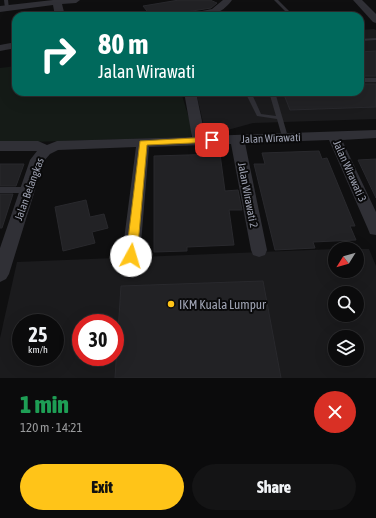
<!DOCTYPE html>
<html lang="en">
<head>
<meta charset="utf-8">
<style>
  :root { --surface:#0b0b0c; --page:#141415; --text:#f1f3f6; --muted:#9a9b9d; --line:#2b2b2d; --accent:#ffc418 }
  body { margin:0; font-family:"Asap Condensed",sans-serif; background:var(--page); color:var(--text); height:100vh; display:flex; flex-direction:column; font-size:15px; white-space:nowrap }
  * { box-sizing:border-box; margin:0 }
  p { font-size:13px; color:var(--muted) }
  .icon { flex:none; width:22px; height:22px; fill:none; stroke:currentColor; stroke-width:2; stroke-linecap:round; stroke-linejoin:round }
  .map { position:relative; height:378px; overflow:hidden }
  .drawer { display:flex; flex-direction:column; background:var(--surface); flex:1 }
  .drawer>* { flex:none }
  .banner { position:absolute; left:12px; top:12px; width:352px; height:84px; border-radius:12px; box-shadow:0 4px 16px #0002,0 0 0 1px var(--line); background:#00695c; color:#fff; overflow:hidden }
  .needle { width:26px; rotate:233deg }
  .tools { position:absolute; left:328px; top:242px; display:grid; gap:8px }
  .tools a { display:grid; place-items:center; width:36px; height:36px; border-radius:50%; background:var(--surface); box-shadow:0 4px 16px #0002,0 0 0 1px var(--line); font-size:20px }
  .speed { position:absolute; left:12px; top:314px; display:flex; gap:8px; font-size:20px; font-weight:700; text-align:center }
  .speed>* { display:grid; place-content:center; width:52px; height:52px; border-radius:50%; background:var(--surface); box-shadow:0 4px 16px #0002,0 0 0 1px var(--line); line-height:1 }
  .speed small { font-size:10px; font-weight:400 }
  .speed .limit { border:6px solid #d22; background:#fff; color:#111 }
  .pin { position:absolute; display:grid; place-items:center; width:34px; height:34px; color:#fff; margin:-17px; border-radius:8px; box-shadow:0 2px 6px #0006 }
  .me { position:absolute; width:44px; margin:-22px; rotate:6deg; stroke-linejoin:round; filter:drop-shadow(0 0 3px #0008) }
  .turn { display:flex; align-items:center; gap:14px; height:84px; padding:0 20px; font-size:18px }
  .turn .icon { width:52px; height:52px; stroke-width:2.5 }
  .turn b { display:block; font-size:28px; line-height:34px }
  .round { display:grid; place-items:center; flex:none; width:42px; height:42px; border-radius:21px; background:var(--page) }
  .headline { display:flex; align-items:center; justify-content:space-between; height:68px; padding:0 20px }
  h1 { font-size:24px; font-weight:800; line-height:30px; color:#1e9e55 }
  .primary-button { display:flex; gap:8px; margin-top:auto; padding:8px 20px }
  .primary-button a { flex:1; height:46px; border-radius:24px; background:var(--accent); color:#111; font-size:16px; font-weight:800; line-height:46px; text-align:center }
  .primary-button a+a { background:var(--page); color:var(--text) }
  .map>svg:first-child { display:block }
</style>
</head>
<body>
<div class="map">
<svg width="376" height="378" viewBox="0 0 376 378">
  <rect width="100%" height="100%" fill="#0f0f10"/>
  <g fill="#1b1b1d" fill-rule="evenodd">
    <path d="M374 29 376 30V119L253 123 224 131H205L196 92H360V30Z"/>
    <path d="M335 249V271H357V249H369L376 266V378H0V338L17 262ZM335 293H357V315H335ZM21 323H55V357H21ZM81 323H115V357H81ZM335 337H357V359H335Z"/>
  </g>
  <path fill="#151b17" d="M16 66V92H181L192 128 191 137 0 143V68Z"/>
  <g fill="#222225" stroke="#29292d">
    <path d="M179 0H210L217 3 211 8 161 16H151L143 6Z"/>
    <path d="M376 51V76H360V52Z"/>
    <path d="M360 84H376V107L290 110 283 92H360Z"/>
    <path d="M319 151 322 159 327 158 355 226H350L356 240 313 242 315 248 275 250 254 164H265L262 153Z"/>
    <path d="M220 154 225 191 238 190 242 210H229L234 245 187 247V251L154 252V156Z"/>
    <path d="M376 159V198L358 160Z"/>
    <path d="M0 164H24L16 186H0Z"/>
    <path d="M0 194H13L2 228H0Z"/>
    <path d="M86 200 90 217 104 214 108 228 92 232 95 243 63 251 55 207Z"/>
    <path d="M263 281 281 378H115L121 286Z"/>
  </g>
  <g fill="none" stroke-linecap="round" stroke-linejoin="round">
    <g fill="#303036" fill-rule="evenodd">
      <path d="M4 0H8L9 9 5 8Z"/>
      <path d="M274 0H278L294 16H290Z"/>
      <path d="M376 38V40L360 41V39Z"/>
      <rect x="360" y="78" width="16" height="4"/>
      <path d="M245 92H251L261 114 276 116 269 92H275L288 137 287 138 285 139 282 137 277 119 257 116Z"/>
      <path d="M0 187H28L32 190 28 193H0Z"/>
    </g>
    <g fill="#303036" fill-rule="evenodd">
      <path d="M53 0H80L76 3 62 4 65 16H55L53 5 0 12V6Z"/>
      <path d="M223 0H232C220 17 205 16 185 16L187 14 212 9Z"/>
      <path d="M353 0H362L376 14V23L373 22Z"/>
      <path d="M16 42V48L0 51V45Z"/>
      <path d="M184 92H196L205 136 376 130V138L342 140 376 212V235L370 234 368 229 329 140 245 143 267 250 265 255 259 257 253 255 251 250 231 144 149 147 140 255 137 260 131 262 125 260 122 255 136 147 58 150 50 154 44 161 9 274 6 279 0 282V248L30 160 37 151H0V141H38L47 145 57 141 192 137Z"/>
    </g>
  </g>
  <path fill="#ffc418" stroke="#a67f10" d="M212 137 216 140 214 142 147 145 137 256 135 259 131 260 128 259 126 256 140 141Z"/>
  <circle fill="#ffc418" stroke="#0a0a0b" stroke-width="1.5" cx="171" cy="304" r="4"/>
  <g text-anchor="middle" stroke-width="4" stroke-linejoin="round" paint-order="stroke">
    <g font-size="11" fill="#9fa3b3" stroke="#0a0a0b">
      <text transform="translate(271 138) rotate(-2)" y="4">Jalan Wirawati</text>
      <text transform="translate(350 171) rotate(66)" y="4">Jalan Wirawati 3</text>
      <text transform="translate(29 189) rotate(-70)" y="4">Jalan Belangkas</text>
      <text transform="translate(248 195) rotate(79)" y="4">Jalan Wirawati 2</text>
    </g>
    <g font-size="13" fill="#9fa3b3" stroke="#0a0a0b" text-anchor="start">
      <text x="179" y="309">IKM Kuala Lumpur</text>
    </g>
  </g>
</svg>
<div class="tools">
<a><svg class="needle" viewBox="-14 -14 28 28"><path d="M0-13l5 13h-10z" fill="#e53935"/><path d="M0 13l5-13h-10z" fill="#9a9b9d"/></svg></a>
<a><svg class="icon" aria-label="search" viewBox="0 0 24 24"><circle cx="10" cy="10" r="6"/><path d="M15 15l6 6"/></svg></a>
<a><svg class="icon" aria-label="layers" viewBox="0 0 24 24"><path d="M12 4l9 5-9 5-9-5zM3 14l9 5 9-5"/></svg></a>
</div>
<div class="speed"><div>25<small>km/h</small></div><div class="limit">30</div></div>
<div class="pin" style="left:212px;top:140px;background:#d93025"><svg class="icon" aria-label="arrive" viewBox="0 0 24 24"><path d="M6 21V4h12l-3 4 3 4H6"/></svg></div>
<svg class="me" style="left:131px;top:256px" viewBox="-20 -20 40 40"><circle r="19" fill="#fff"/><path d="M0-13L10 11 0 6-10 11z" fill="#ffc418"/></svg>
<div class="banner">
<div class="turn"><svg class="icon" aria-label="right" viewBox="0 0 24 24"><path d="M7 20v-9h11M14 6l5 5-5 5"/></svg><div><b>80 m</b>Jalan Wirawati</div></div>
</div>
</div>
<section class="drawer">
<div class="headline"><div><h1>1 min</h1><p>120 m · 14:21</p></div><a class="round" style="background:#d93025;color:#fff"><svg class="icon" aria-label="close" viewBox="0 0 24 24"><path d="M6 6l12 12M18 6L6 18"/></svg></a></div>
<div class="primary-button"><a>Exit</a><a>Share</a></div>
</section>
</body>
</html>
